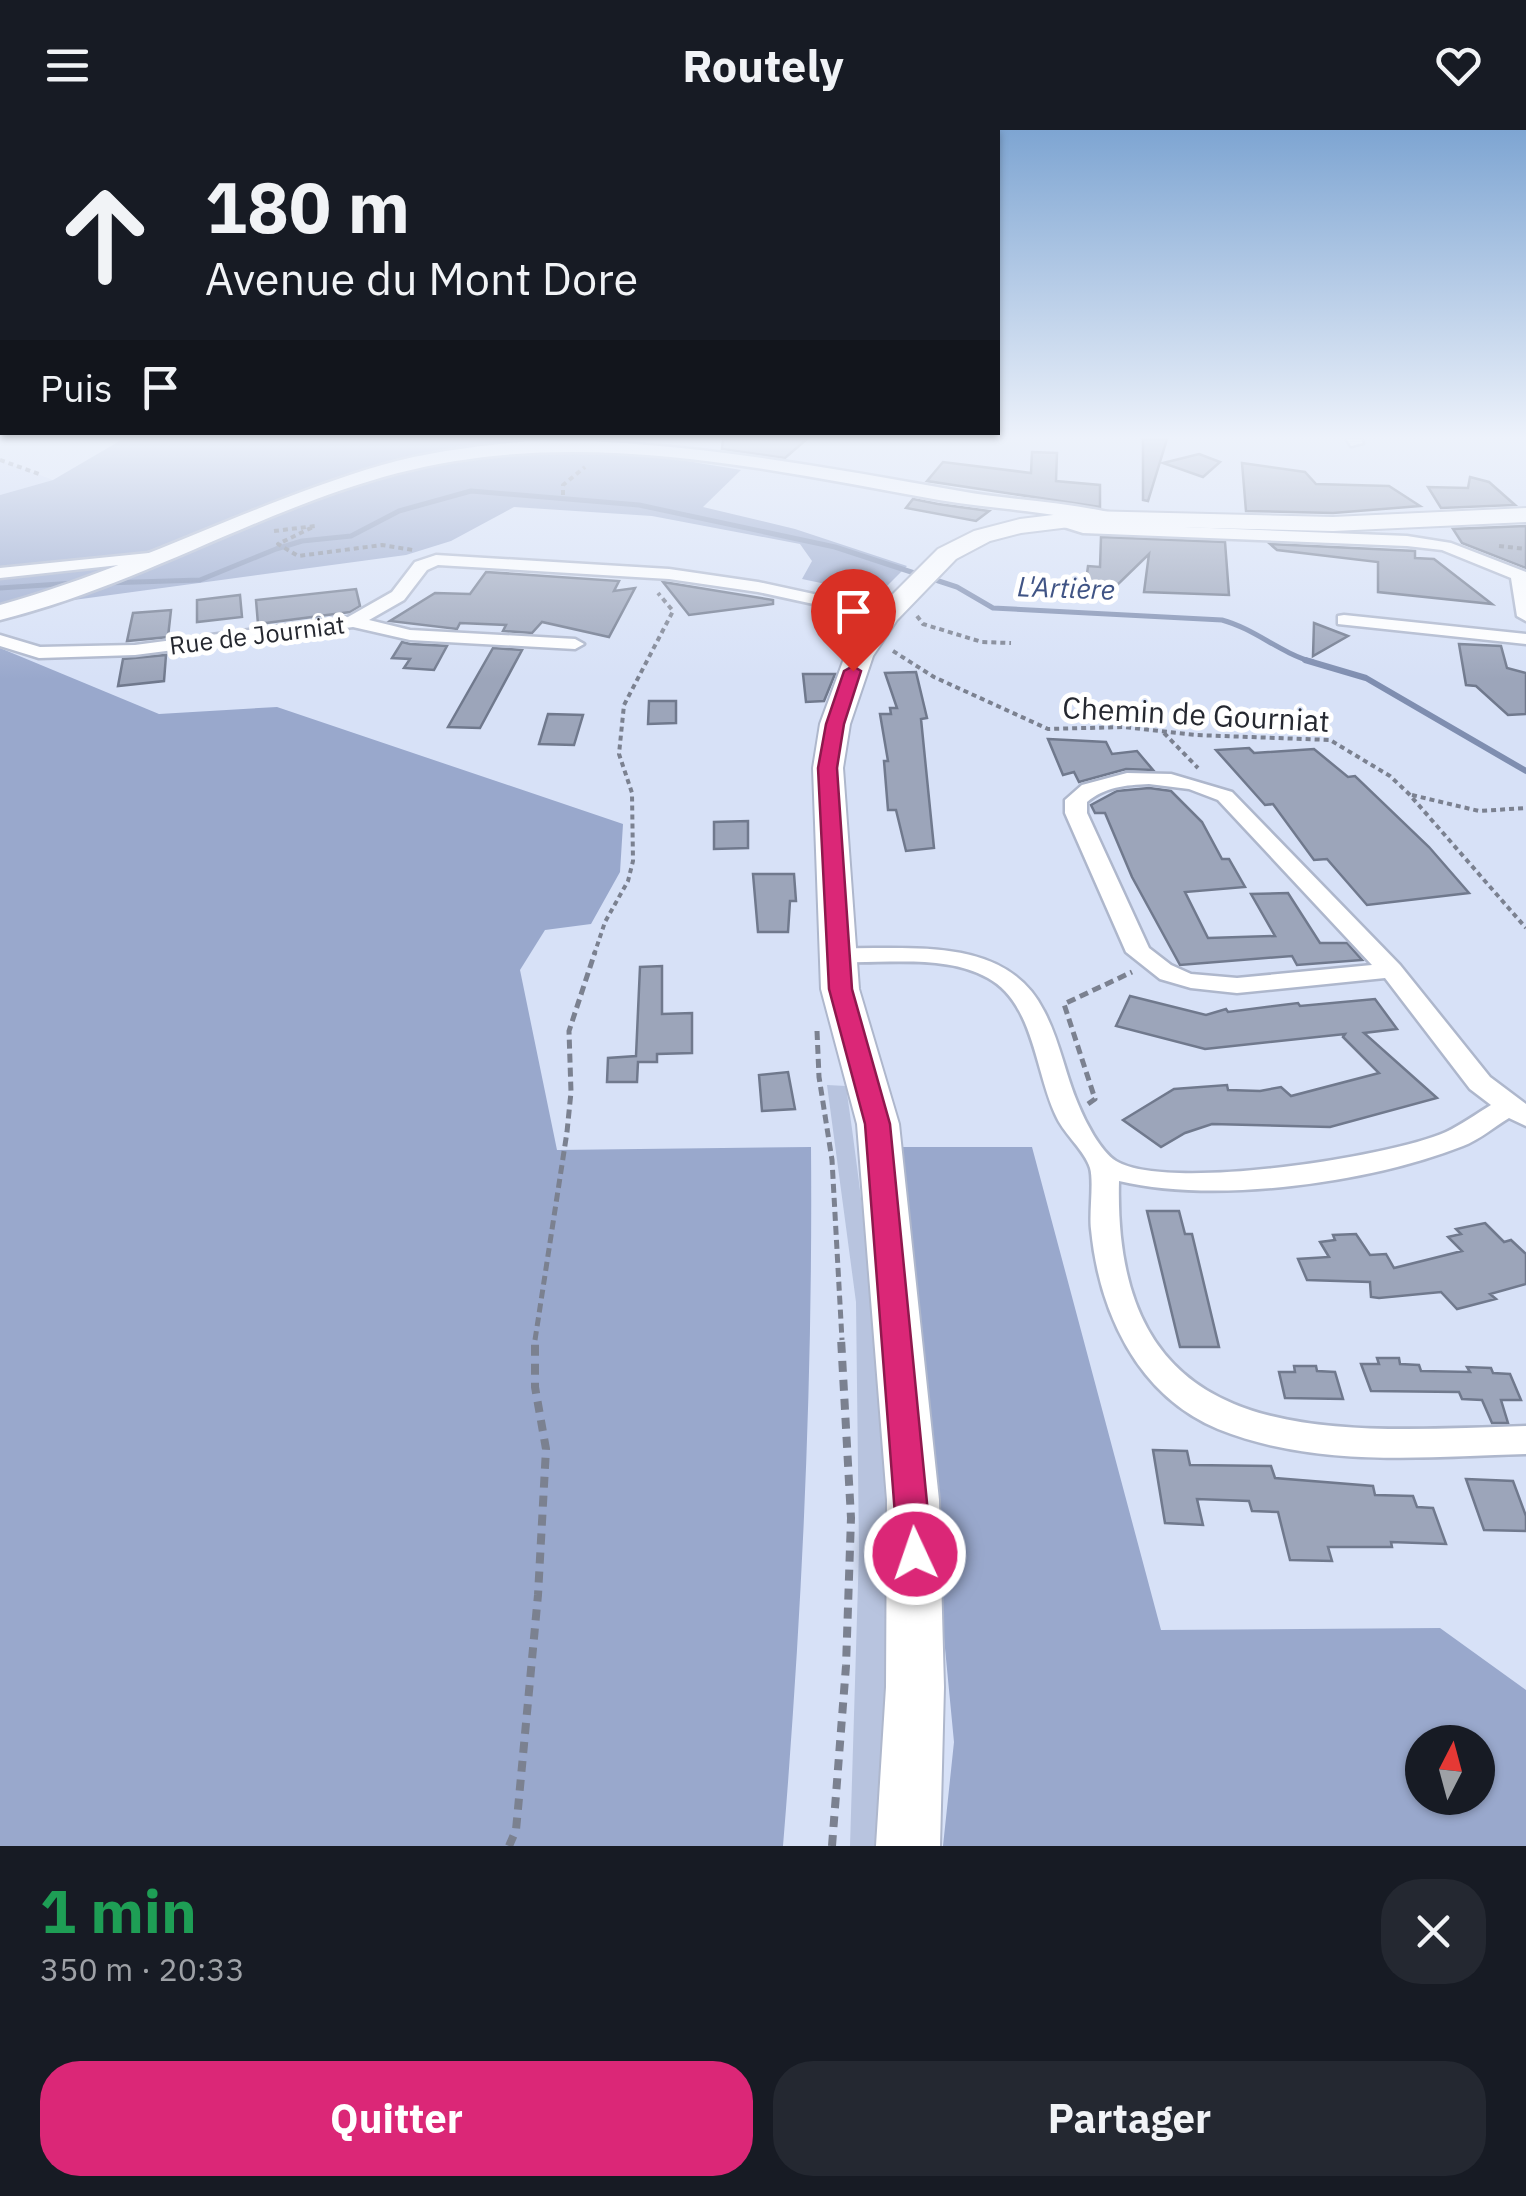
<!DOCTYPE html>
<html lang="fr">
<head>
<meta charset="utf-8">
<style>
  :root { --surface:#171b24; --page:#242831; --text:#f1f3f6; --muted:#9ea1a6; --accent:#db2777 }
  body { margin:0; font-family:"IBM Plex Sans",sans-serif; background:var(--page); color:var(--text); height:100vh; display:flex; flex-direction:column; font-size:38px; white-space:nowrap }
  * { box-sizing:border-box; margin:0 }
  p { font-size:32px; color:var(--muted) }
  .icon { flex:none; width:55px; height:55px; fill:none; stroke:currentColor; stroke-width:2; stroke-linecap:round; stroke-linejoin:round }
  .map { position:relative; height:1716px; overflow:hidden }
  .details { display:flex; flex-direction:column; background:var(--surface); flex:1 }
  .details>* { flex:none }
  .banner { position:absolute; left:0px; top:0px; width:1000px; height:305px; box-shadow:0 2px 8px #0004; background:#171b24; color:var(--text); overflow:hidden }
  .needle { width:65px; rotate:6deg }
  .tools { position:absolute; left:1405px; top:1595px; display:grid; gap:20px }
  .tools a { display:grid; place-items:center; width:90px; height:90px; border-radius:50%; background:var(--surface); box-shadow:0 2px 8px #0004; font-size:50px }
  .pin { position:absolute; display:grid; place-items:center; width:85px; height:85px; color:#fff; margin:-102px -42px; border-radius:50% 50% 50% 0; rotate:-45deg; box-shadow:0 0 10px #0007 }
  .pin .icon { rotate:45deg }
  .me { position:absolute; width:110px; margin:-55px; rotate:357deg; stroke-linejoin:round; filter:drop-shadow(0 0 8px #0008) }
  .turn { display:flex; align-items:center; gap:35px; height:210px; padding:0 40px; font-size:45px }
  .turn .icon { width:130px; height:130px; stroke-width:2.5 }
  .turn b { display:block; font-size:70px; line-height:85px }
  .then { display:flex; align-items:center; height:95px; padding:0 40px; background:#0003; gap:20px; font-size:38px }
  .round { display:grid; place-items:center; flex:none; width:105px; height:105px; border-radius:40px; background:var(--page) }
  .headline { display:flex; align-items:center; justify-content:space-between; height:170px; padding:0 40px }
  h1 { font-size:60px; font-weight:700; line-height:75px; color:#1e9e55 }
  .action { display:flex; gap:20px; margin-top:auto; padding:20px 40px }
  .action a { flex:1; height:115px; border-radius:40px; background:var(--accent); color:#fff; font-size:40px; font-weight:700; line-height:115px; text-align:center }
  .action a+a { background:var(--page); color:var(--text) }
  header { display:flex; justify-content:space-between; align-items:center; height:130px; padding:0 40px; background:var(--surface); font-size:45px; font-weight:700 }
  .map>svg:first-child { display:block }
</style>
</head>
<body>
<header><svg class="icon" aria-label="menu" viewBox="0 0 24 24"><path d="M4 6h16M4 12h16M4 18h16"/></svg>Routely<svg class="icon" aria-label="heart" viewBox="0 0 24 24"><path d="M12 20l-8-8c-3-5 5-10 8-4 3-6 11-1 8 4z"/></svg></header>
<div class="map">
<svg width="1526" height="1716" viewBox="0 0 1526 1716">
  <rect width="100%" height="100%" fill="#d7e1f7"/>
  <path fill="#c9d5f2" d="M0 330 53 350 0 365Z"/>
  <path fill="#b8c4df" d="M827 955 846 956C882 1207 904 1463 875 1716H850L859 1421 856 1172Z"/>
  <g fill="#99a8cc" fill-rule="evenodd">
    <path d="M123 309H610L609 318 741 340 703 377 795 399 907 436 878 465 802 449 812 431 800 414 652 386 514 377 451 411 406 425 0 480V365L53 350Z"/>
    <path d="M0 518 159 584 277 577 623 694 620 742 591 794 545 800 520 840 557 1020 811 1017C813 1250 802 1484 783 1716H0Z"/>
    <path d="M897 1017H1032L1161 1500 1440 1498 1526 1560V1716H943L954 1612ZM1422 1612H1478V1668H1422Z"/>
  </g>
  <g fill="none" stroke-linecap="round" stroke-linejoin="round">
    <g stroke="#7f8eb0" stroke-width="5">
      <path d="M104 453 200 450 276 419 302 411 351 406 399 381 471 361 639 375 835 417 957 457 993 478 1222 490C1255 499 1280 523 1313 532"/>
      <path d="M0 458 75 453"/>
    </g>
    <path stroke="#7f8eb0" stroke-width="6" d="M1305 530 1366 548 1526 641"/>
  </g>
  <g fill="#9ca5ba" stroke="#70798d" stroke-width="2.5">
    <path d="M723 309H807L785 328 722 319Z"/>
    <path d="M1143 309H1167L1148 371 1143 370Z"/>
    <path d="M1032 322 1057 323 1056 351 1100 355V377L927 351 943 332 1031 343Z"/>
    <path d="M1199 324 1220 332 1203 347 1163 333Z"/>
    <path d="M1242 333 1305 342 1316 354 1389 356 1420 376 1333 383 1246 381Z"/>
    <path d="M1470 347 1489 352 1515 375 1441 378 1428 357 1468 358Z"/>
    <path d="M913 369 938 374 989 381 976 391 906 378Z"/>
    <path d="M1526 396V438L1462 413 1453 399Z"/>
    <path d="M1101 407 1225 412 1229 465 1144 462 1149 424 1108 464 1085 459 1088 436 1100 437Z"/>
    <path d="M1270 414 1415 421V428L1434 429 1492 474 1378 462V432L1277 420Z"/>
    <path d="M486 442 619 451 614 461 635 458 609 507 542 492 532 503 503 501 506 495 460 493 457 499 390 491 435 463 470 464Z"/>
    <path d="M663 452 773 470V474L689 485Z"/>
    <path d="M356 459 360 476 350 482 258 494 256 470Z"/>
    <path d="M240 465 242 487 197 492V470Z"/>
    <path d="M171 480 168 507 127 511 133 483Z"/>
    <path d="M1314 493 1348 506 1313 526Z"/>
    <path d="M402 512 410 514 447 516 434 540 404 538 410 529 392 528Z"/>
    <path d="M1459 514 1501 516 1507 538 1526 543V584L1508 585 1476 556 1466 555Z"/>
    <path d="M493 518 522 520 480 598 448 597Z"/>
    <path d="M166 525 164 551 118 556 123 529Z"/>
    <path d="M916 542 927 588 921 589 934 718 906 721 896 680H888L884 631H888L880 584H891L890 578H897L885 543Z"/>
    <path d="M803 544H835L824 571 806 572Z"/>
    <path d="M649 571H676V593L648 594Z"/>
    <path d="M548 584 583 585 574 615 539 614Z"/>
    <path d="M1048 609 1106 612 1112 624 1137 621 1153 640 1126 639 1079 652 1074 642 1063 645Z"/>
    <path d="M1249 618 1254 623 1314 619 1348 647 1355 646 1429 717 1469 763 1367 775 1327 729 1314 730 1273 674 1265 675 1216 620Z"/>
    <path d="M1149 658 1171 661 1202 692 1222 729H1229L1245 757 1185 762 1208 808 1275 806 1251 764 1288 763 1320 813H1347L1362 830 1297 835 1292 826 1180 835 1132 747 1105 683H1095L1091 675 1117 661Z"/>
    <path d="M748 691V718L714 719V692Z"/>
    <path d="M753 744H794L796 771H790L788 802H758Z"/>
    <path d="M662 836V884L692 883V923L657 924V932H638L637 952H607L608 928 636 926 640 837Z"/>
    <path d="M1130 866 1206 885 1226 879 1228 882 1298 873 1300 876 1375 869 1397 899 1364 903 1437 968 1330 997 1212 994 1185 1003 1161 1017 1123 990 1174 959 1227 955 1228 960 1260 961 1281 957 1291 966 1379 943 1343 907 1345 904 1205 919 1116 896Z"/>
    <path d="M788 942 795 979 762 981 759 945Z"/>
    <path d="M1147 1081H1179L1185 1104H1192L1219 1217H1180Z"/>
    <path d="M1485 1093 1504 1112 1511 1110 1526 1124V1154L1490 1164 1496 1169 1457 1179 1441 1162 1379 1168 1371 1167 1370 1152 1307 1150 1298 1129 1329 1127 1320 1112 1335 1110 1333 1105 1356 1104 1370 1125 1386 1124 1394 1138 1462 1121 1448 1107 1461 1104 1456 1099Z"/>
    <path d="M1377 1228H1399L1400 1234 1419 1235 1421 1241 1470 1242 1467 1237 1491 1238 1493 1243 1510 1244 1521 1270H1501L1508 1293H1492L1482 1270 1462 1269 1459 1262 1371 1261 1361 1234H1379Z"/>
    <path d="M1294 1236H1316L1317 1241 1335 1242 1343 1269 1285 1268 1279 1242H1295Z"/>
    <path d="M1153 1320 1187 1321 1190 1335 1271 1336 1275 1348 1373 1356 1375 1365 1413 1366 1417 1377 1433 1378 1446 1414 1391 1412 1392 1417H1328L1332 1431 1290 1430 1278 1382 1252 1381 1249 1371 1197 1369 1203 1395 1165 1393Z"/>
    <path d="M1466 1349 1513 1351 1526 1386V1401L1484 1400Z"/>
  </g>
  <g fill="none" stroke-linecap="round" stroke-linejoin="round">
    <g stroke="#aeb7cc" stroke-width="5">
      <g id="street">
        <path d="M1347 309H1361L1363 313 1351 316Z"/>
        <path d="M1057 385 1084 393 1407 406 1451 413 1526 442V491L1517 486 1511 448 1442 420 1407 416 1083 403 1051 393V387Z"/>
        <path d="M159 422 167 427 165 430 0 448V438Z"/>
        <path d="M436 425 669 439 758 452 887 480 896 485 887 490 758 462 669 449 438 435 427 440 404 470 369 490 410 500 575 509 584 514 575 519 410 510 353 497 135 525 39 528 0 516V505L40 517 135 515 348 487 392 462 415 432Z"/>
        <path d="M1344 485 1526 504V514L1338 494V486Z"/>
        <path d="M1127 643 1171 644 1232 662 1400 835 1490 947 1526 974V996L1509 988C1494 997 1479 1010 1463 1016 1369 1053 1216 1074 1119 1051 1112 1324 1326 1302 1526 1296V1324C1424 1327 1315 1338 1218 1299 1137 1265 1099 1182 1091 1099 1089 1083 1094 1051 1090 1038 1085 1021 1065 1005 1057 988 1035 944 1035 874 988 848 945 824 886 834 839 832L827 825 839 818C911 820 1006 805 1044 881 1060 911 1065 944 1078 974 1085 991 1100 1021 1116 1031 1167 1062 1390 1027 1446 1002 1461 995 1476 984 1491 975L1470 959 1385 848 1237 863 1191 858 1160 849 1126 822 1065 683V670L1082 655ZM1149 654 1189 659 1218 670 1372 835 1237 848 1191 844 1171 835 1149 818 1087 683V672C1105 657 1125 655 1149 654Z"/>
      </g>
    </g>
    <g stroke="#aeb7cc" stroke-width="5">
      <path id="secondary" d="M541 310C684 311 820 336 960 361 1010 370 1062 371 1112 383L1115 388 1104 395C1050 381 994 379 939 370 760 338 578 296 398 343 261 379 138 456 0 490V475C131 439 252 373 382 335 434 320 487 315 541 310Z"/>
    </g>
    <g stroke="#aeb7cc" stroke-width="4">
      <path id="primary" d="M1526 378V392L1333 401 1086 395 1021 403 990 411 956 429 897 490 873 526 850 594 843 638 859 859 899 994 939 1370 944 1557 940 1716H876L886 1557 887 1370 857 994 821 859 813 638 820 594 845 526 878 479 938 419 974 401 1020 389 1086 381 1333 387Z"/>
    </g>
    <g stroke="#7b8190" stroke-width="4" stroke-dasharray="5 4" stroke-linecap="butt">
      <path d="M0 330 42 345"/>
      <path d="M563 365V355L585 337"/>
      <path d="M274 401 315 396 278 414 298 426 382 415 413 420"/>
      <path d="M1499 416 1526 419"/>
      <path d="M917 486 923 494 982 512 1011 513"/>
      <path d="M893 521 934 547 1048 599 1123 597 1196 605 1330 610 1390 646 1409 664 1526 798"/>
      <path d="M1164 603 1198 638"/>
      <path d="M1412 665 1479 681 1526 678"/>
      <path d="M594 825 605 792 628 751 633 731 632 663 619 624 624 575 673 481 658 463"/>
    </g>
    <g stroke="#7b8190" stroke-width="5" stroke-dasharray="9 5" stroke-linecap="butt">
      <path d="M817 901 819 947 832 1030 842 1210"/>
      <path d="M1088 974 1095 969 1064 874 1132 842"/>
      <path d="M535 1210 567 1002 571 962 569 901 595 822"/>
    </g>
    <g stroke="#7b8190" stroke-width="8" stroke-dasharray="11 8" stroke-linecap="butt">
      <path d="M509 1716 516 1700 538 1465 546 1319 535 1257V1208"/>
      <path d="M832 1716 846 1536 851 1388 841 1208"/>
    </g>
    <use href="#street" fill="#fff" fill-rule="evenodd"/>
    <use href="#secondary" fill="#fff" fill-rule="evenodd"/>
    <use href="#primary" fill="#fff" fill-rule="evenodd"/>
  </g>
  <linearGradient id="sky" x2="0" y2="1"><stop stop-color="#7ea5d2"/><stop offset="0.56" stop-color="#edf2fb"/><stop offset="1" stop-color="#edf2fb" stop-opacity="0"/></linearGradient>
  <rect width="1526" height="549" fill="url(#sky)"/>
  <path fill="#db2777" stroke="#8e194d" stroke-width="2.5" d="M853 536 861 541 844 594 837 638 852 859 890 994 932 1424 927 1434 915 1438 903 1434 898 1424 865 994 829 859 818 638 826 594 844 541Z"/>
  <g text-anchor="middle" stroke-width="10" stroke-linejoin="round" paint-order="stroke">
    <g font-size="25" fill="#252830" stroke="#fff">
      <text transform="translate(257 505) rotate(-7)" y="9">Rue de Journiat</text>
    </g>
    <g font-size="28" font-style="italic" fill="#405485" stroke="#fff">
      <text transform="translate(1066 458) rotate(2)" y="10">L'Artière</text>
    </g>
    <g font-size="30" fill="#252830" stroke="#fff">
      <text transform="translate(1196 585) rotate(3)" y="10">Chemin de Gourniat</text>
    </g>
  </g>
</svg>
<div class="tools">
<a><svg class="needle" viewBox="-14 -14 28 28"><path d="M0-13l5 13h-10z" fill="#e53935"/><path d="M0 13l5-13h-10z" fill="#9ea1a6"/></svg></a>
</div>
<div class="pin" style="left:853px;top:541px;background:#d93025"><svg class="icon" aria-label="arrive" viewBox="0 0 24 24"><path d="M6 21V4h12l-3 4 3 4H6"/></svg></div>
<svg class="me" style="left:915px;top:1424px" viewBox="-20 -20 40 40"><circle r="17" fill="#db2777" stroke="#fff" stroke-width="3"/><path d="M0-11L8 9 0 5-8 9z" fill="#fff"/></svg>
<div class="banner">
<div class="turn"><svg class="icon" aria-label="ahead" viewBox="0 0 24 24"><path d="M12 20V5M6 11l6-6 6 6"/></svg><div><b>180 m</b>Avenue du Mont Dore</div></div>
<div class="then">Puis<svg class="icon" aria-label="arrive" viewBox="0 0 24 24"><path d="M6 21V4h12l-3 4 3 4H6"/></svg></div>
</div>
</div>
<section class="details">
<div class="headline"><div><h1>1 min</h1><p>350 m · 20:33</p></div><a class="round"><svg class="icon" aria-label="close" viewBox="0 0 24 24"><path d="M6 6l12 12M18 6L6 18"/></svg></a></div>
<div class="action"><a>Quitter</a><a>Partager</a></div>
</section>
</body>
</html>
